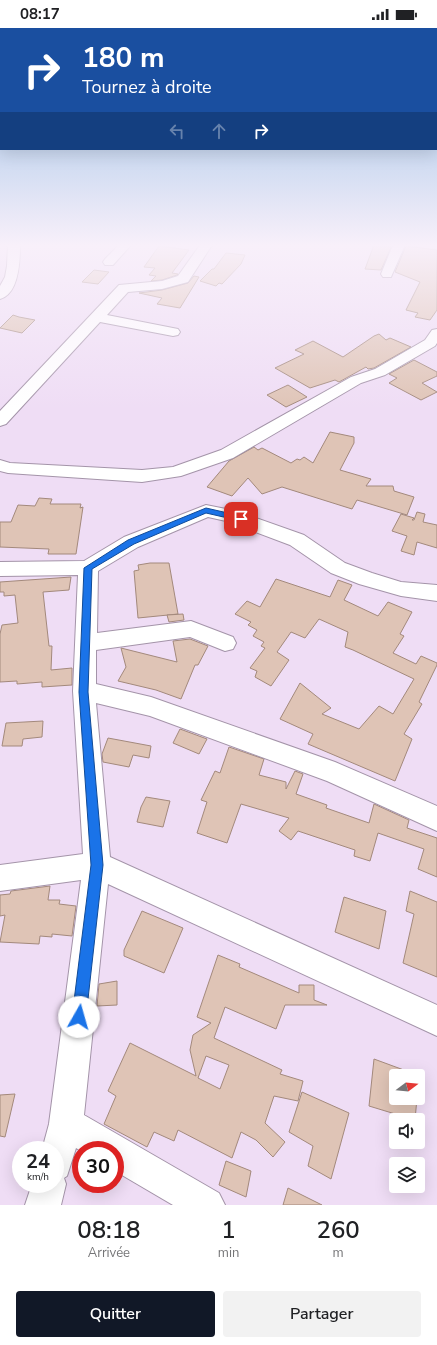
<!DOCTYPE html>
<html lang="fr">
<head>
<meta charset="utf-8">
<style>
  :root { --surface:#fff; --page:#f2f2f2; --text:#202124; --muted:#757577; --accent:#111827 }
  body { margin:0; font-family:"Nunito Sans",sans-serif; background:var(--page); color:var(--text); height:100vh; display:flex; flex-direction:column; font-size:15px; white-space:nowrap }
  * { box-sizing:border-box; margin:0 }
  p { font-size:13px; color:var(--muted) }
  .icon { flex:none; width:22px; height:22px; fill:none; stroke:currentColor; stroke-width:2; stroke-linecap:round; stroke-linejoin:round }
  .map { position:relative; height:1177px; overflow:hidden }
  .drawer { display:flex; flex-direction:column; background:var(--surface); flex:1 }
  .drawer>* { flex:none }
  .top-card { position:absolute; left:0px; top:0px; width:437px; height:122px; box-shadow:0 4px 16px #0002; background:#1a4fa0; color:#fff; overflow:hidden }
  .needle { width:26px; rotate:74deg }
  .tools { position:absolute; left:389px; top:1041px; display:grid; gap:8px }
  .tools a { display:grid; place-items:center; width:36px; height:36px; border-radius:4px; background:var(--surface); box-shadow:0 4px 16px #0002; font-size:20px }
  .speed { position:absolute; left:12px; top:1113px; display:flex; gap:8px; font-size:20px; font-weight:700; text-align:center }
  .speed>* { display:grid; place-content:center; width:52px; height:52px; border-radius:50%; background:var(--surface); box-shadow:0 4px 16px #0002; line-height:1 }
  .speed small { font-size:10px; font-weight:400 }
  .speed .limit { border:6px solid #d22; background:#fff; color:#111 }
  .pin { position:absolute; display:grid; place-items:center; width:34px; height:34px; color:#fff; margin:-17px; border-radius:8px; box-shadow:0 2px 6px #0006 }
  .me { position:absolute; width:44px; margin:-22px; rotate:7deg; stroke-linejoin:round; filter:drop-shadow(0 0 3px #0008) }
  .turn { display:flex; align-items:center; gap:14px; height:84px; padding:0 16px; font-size:18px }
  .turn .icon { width:52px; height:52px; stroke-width:2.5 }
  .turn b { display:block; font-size:28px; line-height:34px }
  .lanes { display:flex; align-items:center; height:38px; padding:0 16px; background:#0003; justify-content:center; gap:20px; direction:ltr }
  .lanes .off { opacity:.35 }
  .eta { display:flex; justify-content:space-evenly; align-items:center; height:68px; text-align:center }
  .eta b { font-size:24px; font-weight:600; line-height:28px }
  .primary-button { display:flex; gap:8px; margin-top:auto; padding:8px 16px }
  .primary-button a { flex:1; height:46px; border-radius:4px; background:var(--accent); color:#fff; font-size:16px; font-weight:600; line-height:46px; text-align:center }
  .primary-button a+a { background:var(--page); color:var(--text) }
  .status { display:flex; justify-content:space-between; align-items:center; height:28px; padding:0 20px; background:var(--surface); direction:ltr }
  .status svg { height:11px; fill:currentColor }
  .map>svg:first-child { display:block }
</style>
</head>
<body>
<div class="status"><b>08:17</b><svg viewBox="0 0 49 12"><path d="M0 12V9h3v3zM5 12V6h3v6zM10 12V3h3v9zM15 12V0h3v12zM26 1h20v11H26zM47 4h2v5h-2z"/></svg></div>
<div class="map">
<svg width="437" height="1177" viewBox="0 0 437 1177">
  <rect width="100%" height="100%" fill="#efddf5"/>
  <g fill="#dfc4b6" stroke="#a3897c" fill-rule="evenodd">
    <path d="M374 217H392L381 242 365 241Z"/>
    <path d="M159 218 189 222 172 245 178 246 177 247 162 252 151 253 156 248 149 247 155 240 144 239Z"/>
    <path d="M406 218 437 222V282L430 292 415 289 418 285 406 282 420 254 395 244Z"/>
    <path d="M226 225 245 227 241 236 222 256 219 255 216 258 200 253 212 241H214Z"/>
    <path d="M94 242 109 244 98 256 82 254Z"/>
    <path d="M194 248 199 249 180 280 157 276 162 270 139 265 162 262 188 255Z"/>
    <path d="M13 287 19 289 35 292 22 305 0 300Z"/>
    <path d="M379 306 386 312 390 310 411 319 374 340 368 341 366 339 339 354 335 352 310 360 275 340 304 326 295 322 313 313 343 329 374 308Z"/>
    <path d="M414 332 437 344V348L422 355 437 364 421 372 389 355 397 350 389 346Z"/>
    <path d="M288 357 307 369 286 379 267 367Z"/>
    <path d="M330 404 354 409V415L340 442 371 451 366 458H393L394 463 414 469 407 487 357 472 352 481 282 459 262 466 248 450 232 468 207 459 229 433 254 419 258 422 262 420 291 435 297 431 300 432 304 429 313 435Z"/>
    <path d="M39 470 52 471 50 476H81L80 480 83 479 76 526H48L49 521 0 519V494H11L18 477 35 478Z"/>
    <path d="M417 484 425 486 423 494 437 497V520L417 514 414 527 401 523 407 508 392 503 401 486 414 490 412 492H414Z"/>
    <path d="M150 535H169L178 586 138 590 134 543 139 542 138 537Z"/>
    <path d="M71 549 69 562 43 564 49 618H52L51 642 72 640V657L42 659V654L17 656V653L0 654V606L2 597 18 595 15 567 4 568V564H0V554Z"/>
    <path d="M276 551 330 569 338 552 352 557 344 572 378 588 388 574 412 584 400 606 404 608 393 625 416 636 421 628 437 635V637L419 674 422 676 404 706 412 711 395 753 308 716 313 706 280 691 300 655 331 680 322 686 359 701 379 678 393 686 414 651 353 622 345 619 348 604 319 591 305 610 291 604 277 624 289 632 271 658 255 649 257 643 250 640 265 620 261 618 264 614 253 608 257 602 248 597 251 594 235 586 247 573 260 579Z"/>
    <path d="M183 586 184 592 169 594 167 587Z"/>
    <path d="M190 611 208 618 198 637H195L181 671 156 662 118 653 126 639 121 620 177 634 173 613Z"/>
    <path d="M43 693 42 709 23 711 22 718H2L6 695Z"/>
    <path d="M180 701 207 711 199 726 173 715Z"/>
    <path d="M108 710 151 718 149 730 133 727 129 739 103 734 102 726Z"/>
    <path d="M229 719 264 731 259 747 286 754V761L295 743 303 746 296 766 327 777 326 780 369 795 374 776 409 792 407 800 437 810V849L418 841 424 821 378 805 370 833 354 828 355 822 298 803 291 812 279 803 289 790 241 776 227 815 197 805 207 774 201 772 215 743 220 745Z"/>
    <path d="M146 769 170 773 163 799 137 794 141 779Z"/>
    <path d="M50 858 48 872H60L59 876 76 878 72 908 52 906V909L40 908 39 916 0 914 5 887 0 888V867L10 866 11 863Z"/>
    <path d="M410 863 437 874V949L403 935 414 886 406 883Z"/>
    <path d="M344 869 386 883 379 921 335 904Z"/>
    <path d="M142 883 183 900 164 945 124 928V922Z"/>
    <path d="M218 927 240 936 239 939 299 965V957H314V972L327 977H285L276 1001 225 979 214 1010 282 1042 280 1046 303 1053 298 1073 274 1068 265 1095 285 1114 273 1129 256 1112 241 1104 232 1130 178 1102 174 1113 154 1104 147 1119 104 1096 116 1068 108 1063 130 1015 196 1048 190 1022 193 1007 211 995 197 989ZM206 1028 229 1037 220 1061 198 1050Z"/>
    <path d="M117 953V977L97 978 99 956Z"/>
    <path d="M374 1031 412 1045 411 1048H396V1070H417L415 1092 369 1078Z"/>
    <path d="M302 1064 349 1085 331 1151 308 1138 313 1118 289 1104Z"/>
    <path d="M15 1066 5 1109 0 1108V1067Z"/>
    <path d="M226 1133 251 1143 246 1169 219 1157Z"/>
    <path d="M288 1160 322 1177H283Z"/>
  </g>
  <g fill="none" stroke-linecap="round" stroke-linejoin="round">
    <g stroke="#a494a9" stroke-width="2">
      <g id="minor">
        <path d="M8 217H20C20 233 19 266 0 271V258L5 249 7 238Z"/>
        <path d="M119 217H131L113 237H105L103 234 105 231Z"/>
        <path d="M200 217H212L188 254 162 261 128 264 107 287 178 301 180 304 178 307 173 308 100 294 6 396 0 398V383L119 257 162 253 178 248Z"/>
        <path d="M393 217H405L391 249H383L381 246Z"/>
        <path d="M437 301V315L435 318 385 347 361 355 233 430 181 448 142 454 8 445 0 443V432L10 435 142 442 173 439 221 422 351 349 375 341 425 312 432 302Z"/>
        <path d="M206 477 236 483 304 507 345 535 372 545 401 554 437 557V573L401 568 359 556 331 545 290 517 226 493 208 489 138 519 98 543 97 605 191 593 233 609 236 615 233 621 225 623 190 609 96 622V656L151 669 335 734 437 778V803L327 753 150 688 96 675 110 829 437 977V1008L108 856 84 1087 219 1165 225 1177H173L115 1143V1122L81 1123 76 1120 67 1148 64 1150 66 1156 61 1177H25L32 1156H55V1122H42L49 1096 81 852 0 863V837L83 826 73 663 78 547 0 548V534L84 533 124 509Z"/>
      </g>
    </g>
    <use href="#minor" fill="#fff" fill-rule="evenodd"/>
  </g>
  <linearGradient id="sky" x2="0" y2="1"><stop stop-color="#8fbae4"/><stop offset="0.57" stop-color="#f8f0fa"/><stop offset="1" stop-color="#f8f0fa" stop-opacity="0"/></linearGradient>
  <rect width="437" height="381" fill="url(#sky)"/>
  <path fill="#1a73e8" stroke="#114b97" d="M206 480 241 488 245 491 241 493 206 485 134 516 92 541 88 664 103 837 86 989 84 994 79 996 74 994 72 989 91 837 79 664 84 540 128 512Z"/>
</svg>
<div class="tools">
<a><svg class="needle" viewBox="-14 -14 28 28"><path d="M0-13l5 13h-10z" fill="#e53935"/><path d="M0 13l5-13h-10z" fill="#757577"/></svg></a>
<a><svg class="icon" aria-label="sound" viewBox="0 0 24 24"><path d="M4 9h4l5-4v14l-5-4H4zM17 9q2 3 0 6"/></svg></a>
<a><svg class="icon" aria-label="layers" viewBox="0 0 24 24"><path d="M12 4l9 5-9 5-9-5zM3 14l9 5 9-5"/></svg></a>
</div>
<div class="speed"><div>24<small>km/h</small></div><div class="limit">30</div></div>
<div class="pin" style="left:241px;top:491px;background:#d93025"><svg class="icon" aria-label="arrive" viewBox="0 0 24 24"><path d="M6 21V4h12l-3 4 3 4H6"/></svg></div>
<svg class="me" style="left:79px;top:989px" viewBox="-20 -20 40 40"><circle r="19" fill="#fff"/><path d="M0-13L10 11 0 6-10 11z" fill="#1a73e8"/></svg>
<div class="top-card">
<div class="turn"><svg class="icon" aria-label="right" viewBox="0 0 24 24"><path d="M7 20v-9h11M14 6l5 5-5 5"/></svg><div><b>180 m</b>Tournez à droite</div></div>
<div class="lanes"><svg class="icon off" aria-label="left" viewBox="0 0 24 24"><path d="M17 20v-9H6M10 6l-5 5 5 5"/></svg><svg class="icon off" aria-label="ahead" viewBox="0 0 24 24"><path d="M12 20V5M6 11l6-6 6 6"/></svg><svg class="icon" aria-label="right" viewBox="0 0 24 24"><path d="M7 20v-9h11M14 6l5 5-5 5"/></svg></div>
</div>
</div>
<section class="drawer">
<div class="eta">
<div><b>08:18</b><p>Arrivée</p></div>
<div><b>1</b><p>min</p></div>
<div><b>260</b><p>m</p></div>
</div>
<div class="primary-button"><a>Quitter</a><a>Partager</a></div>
</section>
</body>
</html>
